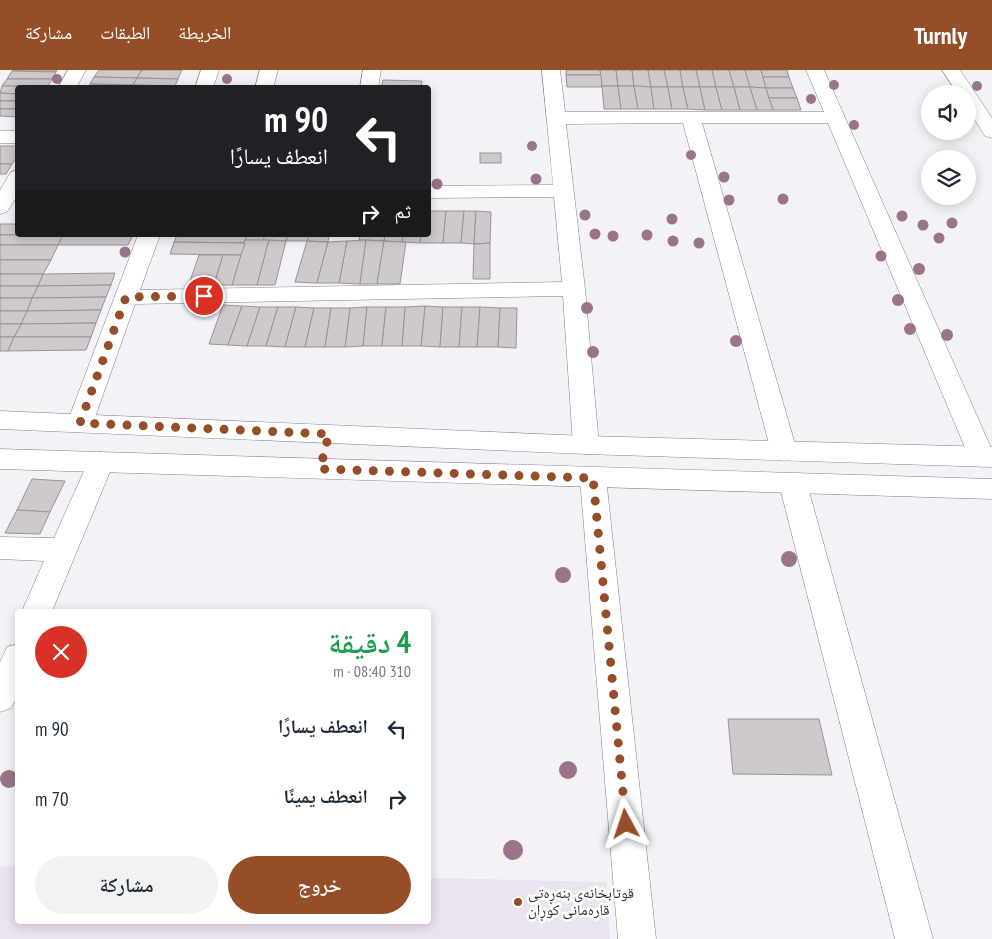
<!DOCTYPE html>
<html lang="ar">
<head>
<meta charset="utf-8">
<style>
  :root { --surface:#fff; --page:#f2f2f3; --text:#1f2937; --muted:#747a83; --accent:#954e27 }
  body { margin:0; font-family:"PT Sans Narrow","Noto Naskh Arabic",sans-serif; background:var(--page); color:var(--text); direction:rtl; height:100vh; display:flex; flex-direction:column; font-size:19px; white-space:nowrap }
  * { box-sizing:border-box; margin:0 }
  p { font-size:16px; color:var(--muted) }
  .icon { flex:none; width:28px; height:28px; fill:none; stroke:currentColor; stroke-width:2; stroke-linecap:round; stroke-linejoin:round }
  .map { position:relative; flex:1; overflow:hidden; direction:ltr }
  .sheet { position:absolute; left:15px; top:539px; width:416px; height:315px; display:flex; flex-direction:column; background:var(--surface); border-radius:5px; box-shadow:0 2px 12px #0003; direction:rtl }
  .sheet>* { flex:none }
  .banner { position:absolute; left:15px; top:15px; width:416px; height:152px; border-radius:5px; box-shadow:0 2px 12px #0003; direction:rtl; background:#202124; color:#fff; overflow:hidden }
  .tools { position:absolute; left:921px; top:15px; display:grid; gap:10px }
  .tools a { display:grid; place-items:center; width:55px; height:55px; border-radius:50%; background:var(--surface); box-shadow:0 2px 12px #0003; font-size:25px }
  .pin { position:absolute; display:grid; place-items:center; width:42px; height:42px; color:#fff; margin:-21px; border:2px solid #fff; border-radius:50%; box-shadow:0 1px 5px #0007 }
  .me { position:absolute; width:55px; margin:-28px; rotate:355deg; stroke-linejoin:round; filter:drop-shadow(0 0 4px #0008) }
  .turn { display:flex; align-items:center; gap:18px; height:105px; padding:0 20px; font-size:22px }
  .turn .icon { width:65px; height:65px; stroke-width:2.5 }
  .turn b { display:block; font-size:35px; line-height:42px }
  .then { display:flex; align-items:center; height:48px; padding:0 20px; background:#0003; gap:10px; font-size:19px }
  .round { display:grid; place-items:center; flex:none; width:52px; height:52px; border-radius:26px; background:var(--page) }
  .head { display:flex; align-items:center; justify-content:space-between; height:85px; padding:0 20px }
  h1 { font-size:30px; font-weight:600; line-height:38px; color:#1e9e55 }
  .action { display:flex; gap:10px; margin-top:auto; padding:10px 20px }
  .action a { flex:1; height:58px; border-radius:30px; background:var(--accent); color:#fff; font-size:20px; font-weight:600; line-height:58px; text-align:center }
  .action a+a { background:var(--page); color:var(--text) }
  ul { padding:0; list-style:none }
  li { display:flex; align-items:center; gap:15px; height:70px; padding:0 20px }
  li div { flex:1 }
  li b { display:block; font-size:19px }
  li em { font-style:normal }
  header { display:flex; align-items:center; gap:30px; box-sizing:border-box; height:70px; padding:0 25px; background:var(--accent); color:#fff }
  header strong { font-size:24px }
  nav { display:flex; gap:28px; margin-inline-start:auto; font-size:18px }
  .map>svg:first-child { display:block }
</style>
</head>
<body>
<header>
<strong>Turnly</strong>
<nav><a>الخريطة</a><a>الطبقات</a><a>مشاركة</a></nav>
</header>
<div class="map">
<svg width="992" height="869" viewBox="0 0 992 869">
  <rect width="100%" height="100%" fill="#f5f2f7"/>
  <path fill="#ebe3ef" d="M0 796 17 797 18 851H429V808L606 812 610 869H0Z"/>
  <g fill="#cec9cd" stroke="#979396">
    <path d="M13 0H57L56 2 12 1Z"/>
    <path d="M99 0H142L137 8 94 7Z"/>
    <path d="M142 0H182L178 9 137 8Z"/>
    <path d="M566 0H600L601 5H566Z"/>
    <path d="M600 0H616L618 16H602Z"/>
    <path d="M616 0H632L634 16H618Z"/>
    <path d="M632 0H648L651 17 634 16Z"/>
    <path d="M648 0H664L668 17H651Z"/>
    <path d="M664 0H680L683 17H668Z"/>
    <path d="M680 0H696L700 17H683Z"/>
    <path d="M696 0H712L716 17H700Z"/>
    <path d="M712 0H729L734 17H716Z"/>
    <path d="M729 0H745L750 17H734Z"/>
    <path d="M745 0H761L766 18 750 17Z"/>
    <path d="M761 0H787L789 7H763Z"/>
    <path d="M12 1 56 2 52 9H7Z"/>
    <path d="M566 5H601L602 17H567Z"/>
    <path d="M94 7 137 8 133 15 90 14Z"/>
    <path d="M763 7H789L793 18H766Z"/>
    <path d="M137 8 178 9 175 16 133 15Z"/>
    <path d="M7 9H52L48 16H2Z"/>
    <path d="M383 10 422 11 421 18H381Z"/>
    <path d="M90 14 133 15 132 18H88Z"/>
    <path d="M133 15 175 16 174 18H132Z"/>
    <path d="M2 16H48L18 18V24L0 23Z"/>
    <path d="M602 16H618L621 39H604Z"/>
    <path d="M618 16H634L638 39H621Z"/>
    <path d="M634 16 651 17 654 39H638Z"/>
    <path d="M651 17H668L672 39H654Z"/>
    <path d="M668 17H683L688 39H672Z"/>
    <path d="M683 17H700L705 40 688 39Z"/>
    <path d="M700 17H716L722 40H705Z"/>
    <path d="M716 17H734L740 40H722Z"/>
    <path d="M734 17H750L757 40H740Z"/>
    <path d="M750 17 766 18 773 40H757Z"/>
    <path d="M766 18H793L797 28H769Z"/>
    <path d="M0 23 18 24V31H0Z"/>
    <path d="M769 28H797L801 40H773Z"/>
    <rect x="0" y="31" width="18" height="8"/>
    <path d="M0 39H18V47L0 46Z"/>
    <path d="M0 76H18V85L12 94H0Z"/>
    <rect x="480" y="83" width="21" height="10"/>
    <path d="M0 94H12L6 104H0Z"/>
    <path d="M429 141H446L443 173H420L421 165H429Z"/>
    <path d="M446 141H464L461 173H443Z"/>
    <path d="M464 141H476L474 174 461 173Z"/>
    <path d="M476 141 491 142 490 173 474 174Z"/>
    <rect x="0" y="154" width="18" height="11"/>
    <path d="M0 165H63L58 175H0Z"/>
    <path d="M63 165H133L128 175H58Z"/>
    <path d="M177 165H247L245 173 174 172Z"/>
    <path d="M247 165H265L263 171 245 170Z"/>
    <path d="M265 165H288L286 171H263Z"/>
    <path d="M288 165H309L307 171H286Z"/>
    <path d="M309 165H329L328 172 307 171Z"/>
    <path d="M360 165H385L384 171 359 170Z"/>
    <path d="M385 165H403L402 172 384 171Z"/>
    <path d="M403 165H421L420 173 402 172Z"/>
    <path d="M245 170H269L257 215H232Z"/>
    <path d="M269 170 286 171 275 215H257Z"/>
    <path d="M366 170 360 214 339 213 347 171Z"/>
    <path d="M366 170 384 171 377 214H360Z"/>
    <path d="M307 171 328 172 317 213 295 212Z"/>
    <path d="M347 171 339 213H317L328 172Z"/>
    <path d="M384 171 406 172 400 214H377Z"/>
    <path d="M174 172 245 173 241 185 170 184Z"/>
    <path d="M490 173V209H473L474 174Z"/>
    <path d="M0 175H58L51 190H0Z"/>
    <path d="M199 185H223L214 215 189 214Z"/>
    <path d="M223 185H241L232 215H214Z"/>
    <path d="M0 190H51L43 204H0Z"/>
    <path d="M115 203 111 215 38 216 43 204Z"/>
    <path d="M0 204H43L38 216H0Z"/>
    <path d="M111 215 106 227 32 228 38 216Z"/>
    <path d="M0 216H38L32 228H0Z"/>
    <path d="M106 227 101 240 27 241 32 228Z"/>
    <path d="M0 228H32L27 241H0Z"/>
    <path d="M223 235 242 236 228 275 209 274Z"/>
    <path d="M242 236 260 237 247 276 228 275Z"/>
    <path d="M425 236 443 237 440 277 421 276Z"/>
    <path d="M425 236 421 276H402L405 237Z"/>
    <path d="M260 237H278L266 276H247Z"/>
    <path d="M278 237H296L285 277 266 276Z"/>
    <path d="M296 237 314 238 305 277H285Z"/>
    <path d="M367 237 363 276 345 277 350 238Z"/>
    <path d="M367 237H386L382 276H363Z"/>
    <path d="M386 237H405L402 276H382Z"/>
    <path d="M443 237H462L459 277H440Z"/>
    <path d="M462 237H480L477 277H459Z"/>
    <path d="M480 237 500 238 498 277H477Z"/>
    <path d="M314 238H331L325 277H305Z"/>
    <path d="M331 238H350L345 277H325Z"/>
    <path d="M500 238H517L516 278 498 277Z"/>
    <path d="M101 240 96 253 21 254 27 241Z"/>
    <path d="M0 241H27L21 254H0Z"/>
    <path d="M96 253 91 267H14L21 254Z"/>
    <path d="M0 254H21L14 267H0Z"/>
    <path d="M0 267H14L8 281H0Z"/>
    <path d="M14 267H91L86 280 8 281Z"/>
    <path d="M32 409 65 411 50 442 17 440Z"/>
    <path d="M17 440 50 442 40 464 5 463Z"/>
    <path d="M728 649H819L832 705 733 704Z"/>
  </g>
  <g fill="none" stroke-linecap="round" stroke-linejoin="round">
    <g stroke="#817d82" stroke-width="1">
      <g id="minor">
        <path d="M68 0H86L76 18H58Z"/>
        <path d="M201 0H219L213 18H195Z"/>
        <path d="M260 0H278L273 18H255Z"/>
        <path d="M363 0H381L378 18H360Z"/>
        <path d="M542 0H560L565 42H824L806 0H824L992 380 991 394 982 397 973 394 969 387 828 53H702L797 381 793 388 784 391 775 388 771 381 683 53 566 54 585 219 599 375 595 382 586 384 577 382 573 375 563 226 135 234 93 353 89 359 80 362 71 359 67 353 138 165H160L140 220 562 212 554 127 429 128V116L553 115Z"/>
        <path d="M942 0H960L992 48V68L985 66 968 39V24H958Z"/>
        <rect x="0" y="61" width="18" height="12"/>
        <path d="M18 100V125L7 142 0 144V120L11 102Z"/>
        <path d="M101 382 110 385 114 392 52 541H22L44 491 0 489V467L54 468 88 392 92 385Z"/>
        <path d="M593 398 603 401 606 408 656 869H618L580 408 583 401Z"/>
        <path d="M793 404 803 407 807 414 933 869H895L779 414 783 407Z"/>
        <path d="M18 574V625L11 638 0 642V592L7 577Z"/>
      </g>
    </g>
    <g stroke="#817d82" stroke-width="1">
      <g id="tertiary">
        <path d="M0 341 586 366 992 377V397L586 384 0 359Z"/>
        <path d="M0 379 992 409V429L0 399Z"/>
      </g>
    </g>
    <use href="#minor" fill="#fff" fill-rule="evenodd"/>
    <use href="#tertiary" fill="#fff" fill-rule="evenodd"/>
  </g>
  <g fill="#99748a">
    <circle cx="57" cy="9" r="5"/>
    <circle cx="227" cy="9" r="5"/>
    <circle cx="834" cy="15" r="5"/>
    <circle cx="977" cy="16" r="5"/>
    <circle cx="811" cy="29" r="5"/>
    <circle cx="854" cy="55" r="5"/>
    <circle cx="532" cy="76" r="5"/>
    <circle cx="691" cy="85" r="5"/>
    <circle cx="724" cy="107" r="5.5"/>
    <circle cx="536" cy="109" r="5.5"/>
    <circle cx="437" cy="114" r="5.5"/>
    <circle cx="783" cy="129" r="5.5"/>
    <circle cx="729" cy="130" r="5.5"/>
    <circle cx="585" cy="145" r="5.5"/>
    <circle cx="902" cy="146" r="5.5"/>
    <circle cx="672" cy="149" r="5.5"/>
    <circle cx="952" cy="153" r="5.5"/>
    <circle cx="923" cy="155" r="5.5"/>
    <circle cx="595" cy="164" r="5.5"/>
    <circle cx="647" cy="165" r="5.5"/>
    <circle cx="613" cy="166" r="5.5"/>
    <circle cx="939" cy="168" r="5.5"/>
    <circle cx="673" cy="171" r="5.5"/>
    <circle cx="699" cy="173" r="5.5"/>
    <circle cx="125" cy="182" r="5.5"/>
    <circle cx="881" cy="186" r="5.5"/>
    <circle cx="919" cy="199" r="6"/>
    <circle cx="898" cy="230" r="6"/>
    <circle cx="587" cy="238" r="6"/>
    <circle cx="910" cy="259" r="6"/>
    <circle cx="947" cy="265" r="6"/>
    <circle cx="736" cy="271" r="6"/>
    <circle cx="593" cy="282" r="6"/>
    <circle cx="789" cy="489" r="8"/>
    <circle cx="563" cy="505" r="8"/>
    <circle cx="568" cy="700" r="9"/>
    <circle cx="9" cy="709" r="9"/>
    <circle cx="513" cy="780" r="10"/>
  </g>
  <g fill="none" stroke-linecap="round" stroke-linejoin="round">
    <path stroke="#954e27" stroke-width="9" stroke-dasharray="0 16.2" d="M204 226 126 227 80 353 329 364 320 399 593 408 626 754"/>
  </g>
  <circle fill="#954e27" stroke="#fff" stroke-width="2" cx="518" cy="832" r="5"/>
  <g text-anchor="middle" stroke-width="5" stroke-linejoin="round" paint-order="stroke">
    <g font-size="15" fill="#302e30" stroke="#fff" text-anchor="start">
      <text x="528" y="828">قوتابخانەی بنەڕەتی<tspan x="528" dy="17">قارەمانی کوڕان</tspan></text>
    </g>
  </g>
</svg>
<div class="tools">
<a><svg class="icon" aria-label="sound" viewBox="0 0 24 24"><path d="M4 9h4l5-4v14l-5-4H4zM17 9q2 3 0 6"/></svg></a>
<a><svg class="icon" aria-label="layers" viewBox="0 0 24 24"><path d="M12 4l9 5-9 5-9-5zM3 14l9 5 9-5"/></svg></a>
</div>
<div class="pin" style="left:204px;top:226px;background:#d93025"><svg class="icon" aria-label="arrive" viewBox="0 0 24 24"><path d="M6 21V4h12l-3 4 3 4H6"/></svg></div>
<svg class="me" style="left:626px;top:754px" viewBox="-20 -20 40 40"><path d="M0-17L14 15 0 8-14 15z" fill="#954e27" stroke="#fff" stroke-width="4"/></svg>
<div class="banner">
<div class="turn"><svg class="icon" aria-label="left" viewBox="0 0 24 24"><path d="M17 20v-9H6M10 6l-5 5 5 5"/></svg><div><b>90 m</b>انعطف يسارًا</div></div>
<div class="then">ثم<svg class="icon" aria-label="right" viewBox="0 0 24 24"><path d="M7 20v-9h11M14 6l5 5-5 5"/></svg></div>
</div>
<section class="sheet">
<div class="head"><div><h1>4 دقيقة</h1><p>310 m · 08:40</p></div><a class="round" style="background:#d93025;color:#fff"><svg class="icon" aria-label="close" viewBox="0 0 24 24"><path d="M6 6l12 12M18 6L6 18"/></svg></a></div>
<ul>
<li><svg class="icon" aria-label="left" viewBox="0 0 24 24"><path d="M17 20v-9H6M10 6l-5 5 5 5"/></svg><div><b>انعطف يسارًا</b></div><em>90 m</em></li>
<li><svg class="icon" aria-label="right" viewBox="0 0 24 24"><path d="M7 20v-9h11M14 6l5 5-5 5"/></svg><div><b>انعطف يمينًا</b></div><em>70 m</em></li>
</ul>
<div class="action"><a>خروج</a><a>مشاركة</a></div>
</section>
</div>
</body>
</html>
